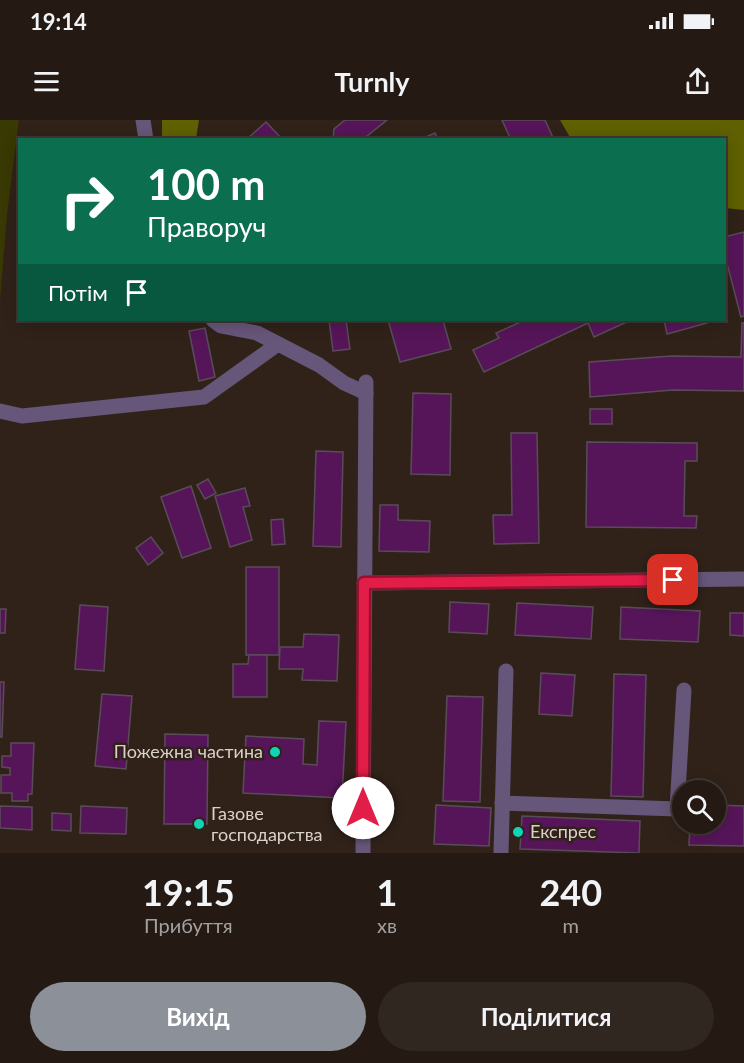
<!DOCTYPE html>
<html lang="uk">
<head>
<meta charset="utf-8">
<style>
  :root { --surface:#241a13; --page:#302721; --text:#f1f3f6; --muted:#a3a1a0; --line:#413833; --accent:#8c9099 }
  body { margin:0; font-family:Lato,sans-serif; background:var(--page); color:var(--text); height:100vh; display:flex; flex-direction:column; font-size:22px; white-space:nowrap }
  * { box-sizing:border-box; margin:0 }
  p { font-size:20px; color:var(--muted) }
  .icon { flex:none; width:33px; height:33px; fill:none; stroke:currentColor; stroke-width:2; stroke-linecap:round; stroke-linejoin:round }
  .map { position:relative; height:733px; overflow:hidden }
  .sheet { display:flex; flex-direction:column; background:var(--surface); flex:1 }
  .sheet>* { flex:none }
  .guide { position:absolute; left:18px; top:18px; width:708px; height:183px; border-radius:0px; box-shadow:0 3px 15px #0003,0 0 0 2px var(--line); background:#0b6e4f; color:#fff; overflow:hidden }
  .buttons { position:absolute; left:672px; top:660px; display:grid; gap:12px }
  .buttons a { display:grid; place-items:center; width:54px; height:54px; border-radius:50%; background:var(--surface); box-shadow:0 3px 15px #0003,0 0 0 2px var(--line); font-size:30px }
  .pin { position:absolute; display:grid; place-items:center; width:51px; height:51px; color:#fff; margin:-26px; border-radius:12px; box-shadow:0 3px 9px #0006 }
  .me { position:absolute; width:66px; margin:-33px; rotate:0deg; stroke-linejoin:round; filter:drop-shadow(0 0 4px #0008) }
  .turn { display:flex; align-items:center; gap:21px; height:126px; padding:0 30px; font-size:27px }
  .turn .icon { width:78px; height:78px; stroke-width:2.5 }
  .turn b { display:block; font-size:42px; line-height:51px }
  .then { display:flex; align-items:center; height:57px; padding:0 30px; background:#0003; gap:12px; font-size:22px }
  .eta { display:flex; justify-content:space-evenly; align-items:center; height:102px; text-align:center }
  .eta b { font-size:36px; font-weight:700; line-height:42px }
  .action { display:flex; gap:12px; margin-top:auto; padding:12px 30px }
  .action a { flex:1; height:69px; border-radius:36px; background:var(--accent); color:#fff; font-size:24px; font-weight:700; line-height:69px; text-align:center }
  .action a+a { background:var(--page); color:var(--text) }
  .status { display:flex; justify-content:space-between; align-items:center; height:42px; padding:0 30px; background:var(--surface); direction:ltr }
  .status svg { height:16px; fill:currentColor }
  header { display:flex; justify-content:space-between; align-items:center; height:78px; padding:0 30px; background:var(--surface); font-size:27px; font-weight:700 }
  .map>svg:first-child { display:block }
</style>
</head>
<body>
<div class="status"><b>19:14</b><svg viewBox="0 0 49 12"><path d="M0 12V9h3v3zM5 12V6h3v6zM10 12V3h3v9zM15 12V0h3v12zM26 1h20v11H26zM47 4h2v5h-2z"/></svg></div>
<header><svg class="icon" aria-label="menu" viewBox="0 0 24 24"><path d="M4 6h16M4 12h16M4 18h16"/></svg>Turnly<svg class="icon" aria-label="share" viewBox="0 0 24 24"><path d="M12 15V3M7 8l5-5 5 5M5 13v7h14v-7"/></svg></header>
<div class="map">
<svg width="744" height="733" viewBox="0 0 744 733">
  <rect width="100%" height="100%" fill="#302219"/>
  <path fill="#383903" d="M0 0H19L7 95 0 180Z"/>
  <g fill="#5f6001">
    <path d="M162 0H199L196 19H162Z"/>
    <path d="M560 0H744V90L725 88 724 20 571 19Z"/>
  </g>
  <g fill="#561559" stroke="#594c59" stroke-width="1.5">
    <path d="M345 0H387L362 20H333L334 9Z"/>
    <path d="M502 0H545L554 20H511Z"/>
    <path d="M266 2 283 20H248L247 19Z"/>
    <path d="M435 13 438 20H419Z"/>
    <path d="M744 112V196L741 197 724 132V117Z"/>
    <path d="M329 200H346L350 229 333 231Z"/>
    <path d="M388 200H443L451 229 400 242Z"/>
    <path d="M525 200H631L594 217 588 203 484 252 473 230 499 218 496 213Z"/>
    <path d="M664 200H706L707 203 667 214Z"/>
    <path d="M742 203H744V271L673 270 590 277 589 242 672 236 741 237Z"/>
    <path d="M205 208 215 257 199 261 189 211Z"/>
    <path d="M413 273 451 274 450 355 411 354Z"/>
    <rect x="590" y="289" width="22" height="15"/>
    <path d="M511 313H537L539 423 494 424 493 395H512Z"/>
    <path d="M587 322 697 323V341H685L684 396H697L696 408 586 407Z"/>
    <path d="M316 331 343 332 341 427 313 426Z"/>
    <path d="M208 359 216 373 205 379 197 365Z"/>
    <path d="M191 366 211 428 182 438 161 377Z"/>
    <path d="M245 368 250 386 243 387 252 420 230 427 215 376Z"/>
    <path d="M380 385H398V400L430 401 429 432 379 431Z"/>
    <path d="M283 399 285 424 272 425 271 400Z"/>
    <path d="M151 417 163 433 148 445 136 428Z"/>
    <rect x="246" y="447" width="33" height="88"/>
    <path d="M450 482 489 484 487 514 449 512Z"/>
    <path d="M517 483 593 487 591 519 515 515Z"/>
    <path d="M80 485 108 487 104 551 75 549Z"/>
    <path d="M621 487 700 491 698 522 620 519Z"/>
    <path d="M0 489H6L5 513H0Z"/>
    <path d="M730 493H744V516L730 515Z"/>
    <path d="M304 514 339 515 337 561 302 560 303 549H279L280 527H303Z"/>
    <path d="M249 535H267V577H233V544H248Z"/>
    <path d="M541 553 575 555 572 596 539 594Z"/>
    <path d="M614 554 646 555 643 677 611 676Z"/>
    <path d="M0 562H4L2 617H0Z"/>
    <path d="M102 574 132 576 126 649 95 646Z"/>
    <path d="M447 576 483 577 480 682 443 681Z"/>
    <path d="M319 601 346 602 342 678 243 673 246 616 304 619 303 644 317 645Z"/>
    <path d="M165 614 208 615 207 704H164Z"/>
    <path d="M11 623H34L32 674H28V681H12V673H1V655H10V648L2 647V636H11Z"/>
    <path d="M436 685 491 688 489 726 434 724Z"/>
    <path d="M716 685 744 686V726L689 725 690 704H716Z"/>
    <path d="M0 686 32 687V710L0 708Z"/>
    <path d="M81 686 127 688 126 714 80 713Z"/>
    <path d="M52 693 71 694V711L52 710Z"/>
    <path d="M522 696 640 701 639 733 520 729Z"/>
  </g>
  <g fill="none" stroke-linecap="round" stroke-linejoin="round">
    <g stroke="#665679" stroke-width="15">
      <path d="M143 0 146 20"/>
      <path d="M213 200 221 206 257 213 319 245 344 263 366 273"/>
      <path d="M0 291 22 296 204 277 278 224"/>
      <path d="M364 463 744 459"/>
      <path d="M502 683 677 689 684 570"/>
      <path d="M363 733 366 262"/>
      <path d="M501 733 506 551"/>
    </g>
  </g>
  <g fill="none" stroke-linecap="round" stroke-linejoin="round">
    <g stroke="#92132f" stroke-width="15">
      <path id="route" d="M363 688 364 463 673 460"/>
    </g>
    <use href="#route" stroke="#e11d48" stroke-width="10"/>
  </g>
  <g fill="#0fd5b4" stroke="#302219" stroke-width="2">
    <circle cx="275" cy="632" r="6"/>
    <circle cx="199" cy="704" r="6"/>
    <circle cx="518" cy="712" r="6"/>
  </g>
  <g text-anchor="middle" stroke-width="5" stroke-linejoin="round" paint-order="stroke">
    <g font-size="18" fill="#dad1cb" stroke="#302219" text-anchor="start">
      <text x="263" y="638" text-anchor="end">Пожежна частина</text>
      <text x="211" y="700">Газове<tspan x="211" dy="21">господарства</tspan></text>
      <text x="530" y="718">Експрес</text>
    </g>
  </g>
</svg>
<div class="buttons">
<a><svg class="icon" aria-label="search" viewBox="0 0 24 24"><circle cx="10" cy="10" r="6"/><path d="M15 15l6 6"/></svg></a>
</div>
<div class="pin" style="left:673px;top:460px;background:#d93025"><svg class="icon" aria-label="arrive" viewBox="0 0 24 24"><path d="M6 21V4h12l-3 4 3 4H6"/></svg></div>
<svg class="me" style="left:363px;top:688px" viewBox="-20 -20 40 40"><circle r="19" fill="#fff"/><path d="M0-13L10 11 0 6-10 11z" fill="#e11d48"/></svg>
<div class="guide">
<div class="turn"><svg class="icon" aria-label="right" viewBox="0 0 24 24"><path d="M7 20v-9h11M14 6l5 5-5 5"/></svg><div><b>100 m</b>Праворуч</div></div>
<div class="then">Потім<svg class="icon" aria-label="arrive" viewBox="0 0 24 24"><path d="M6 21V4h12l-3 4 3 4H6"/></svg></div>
</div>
</div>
<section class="sheet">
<div class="eta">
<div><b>19:15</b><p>Прибуття</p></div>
<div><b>1</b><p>хв</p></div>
<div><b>240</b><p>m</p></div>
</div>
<div class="action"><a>Вихід</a><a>Поділитися</a></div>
</section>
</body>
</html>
